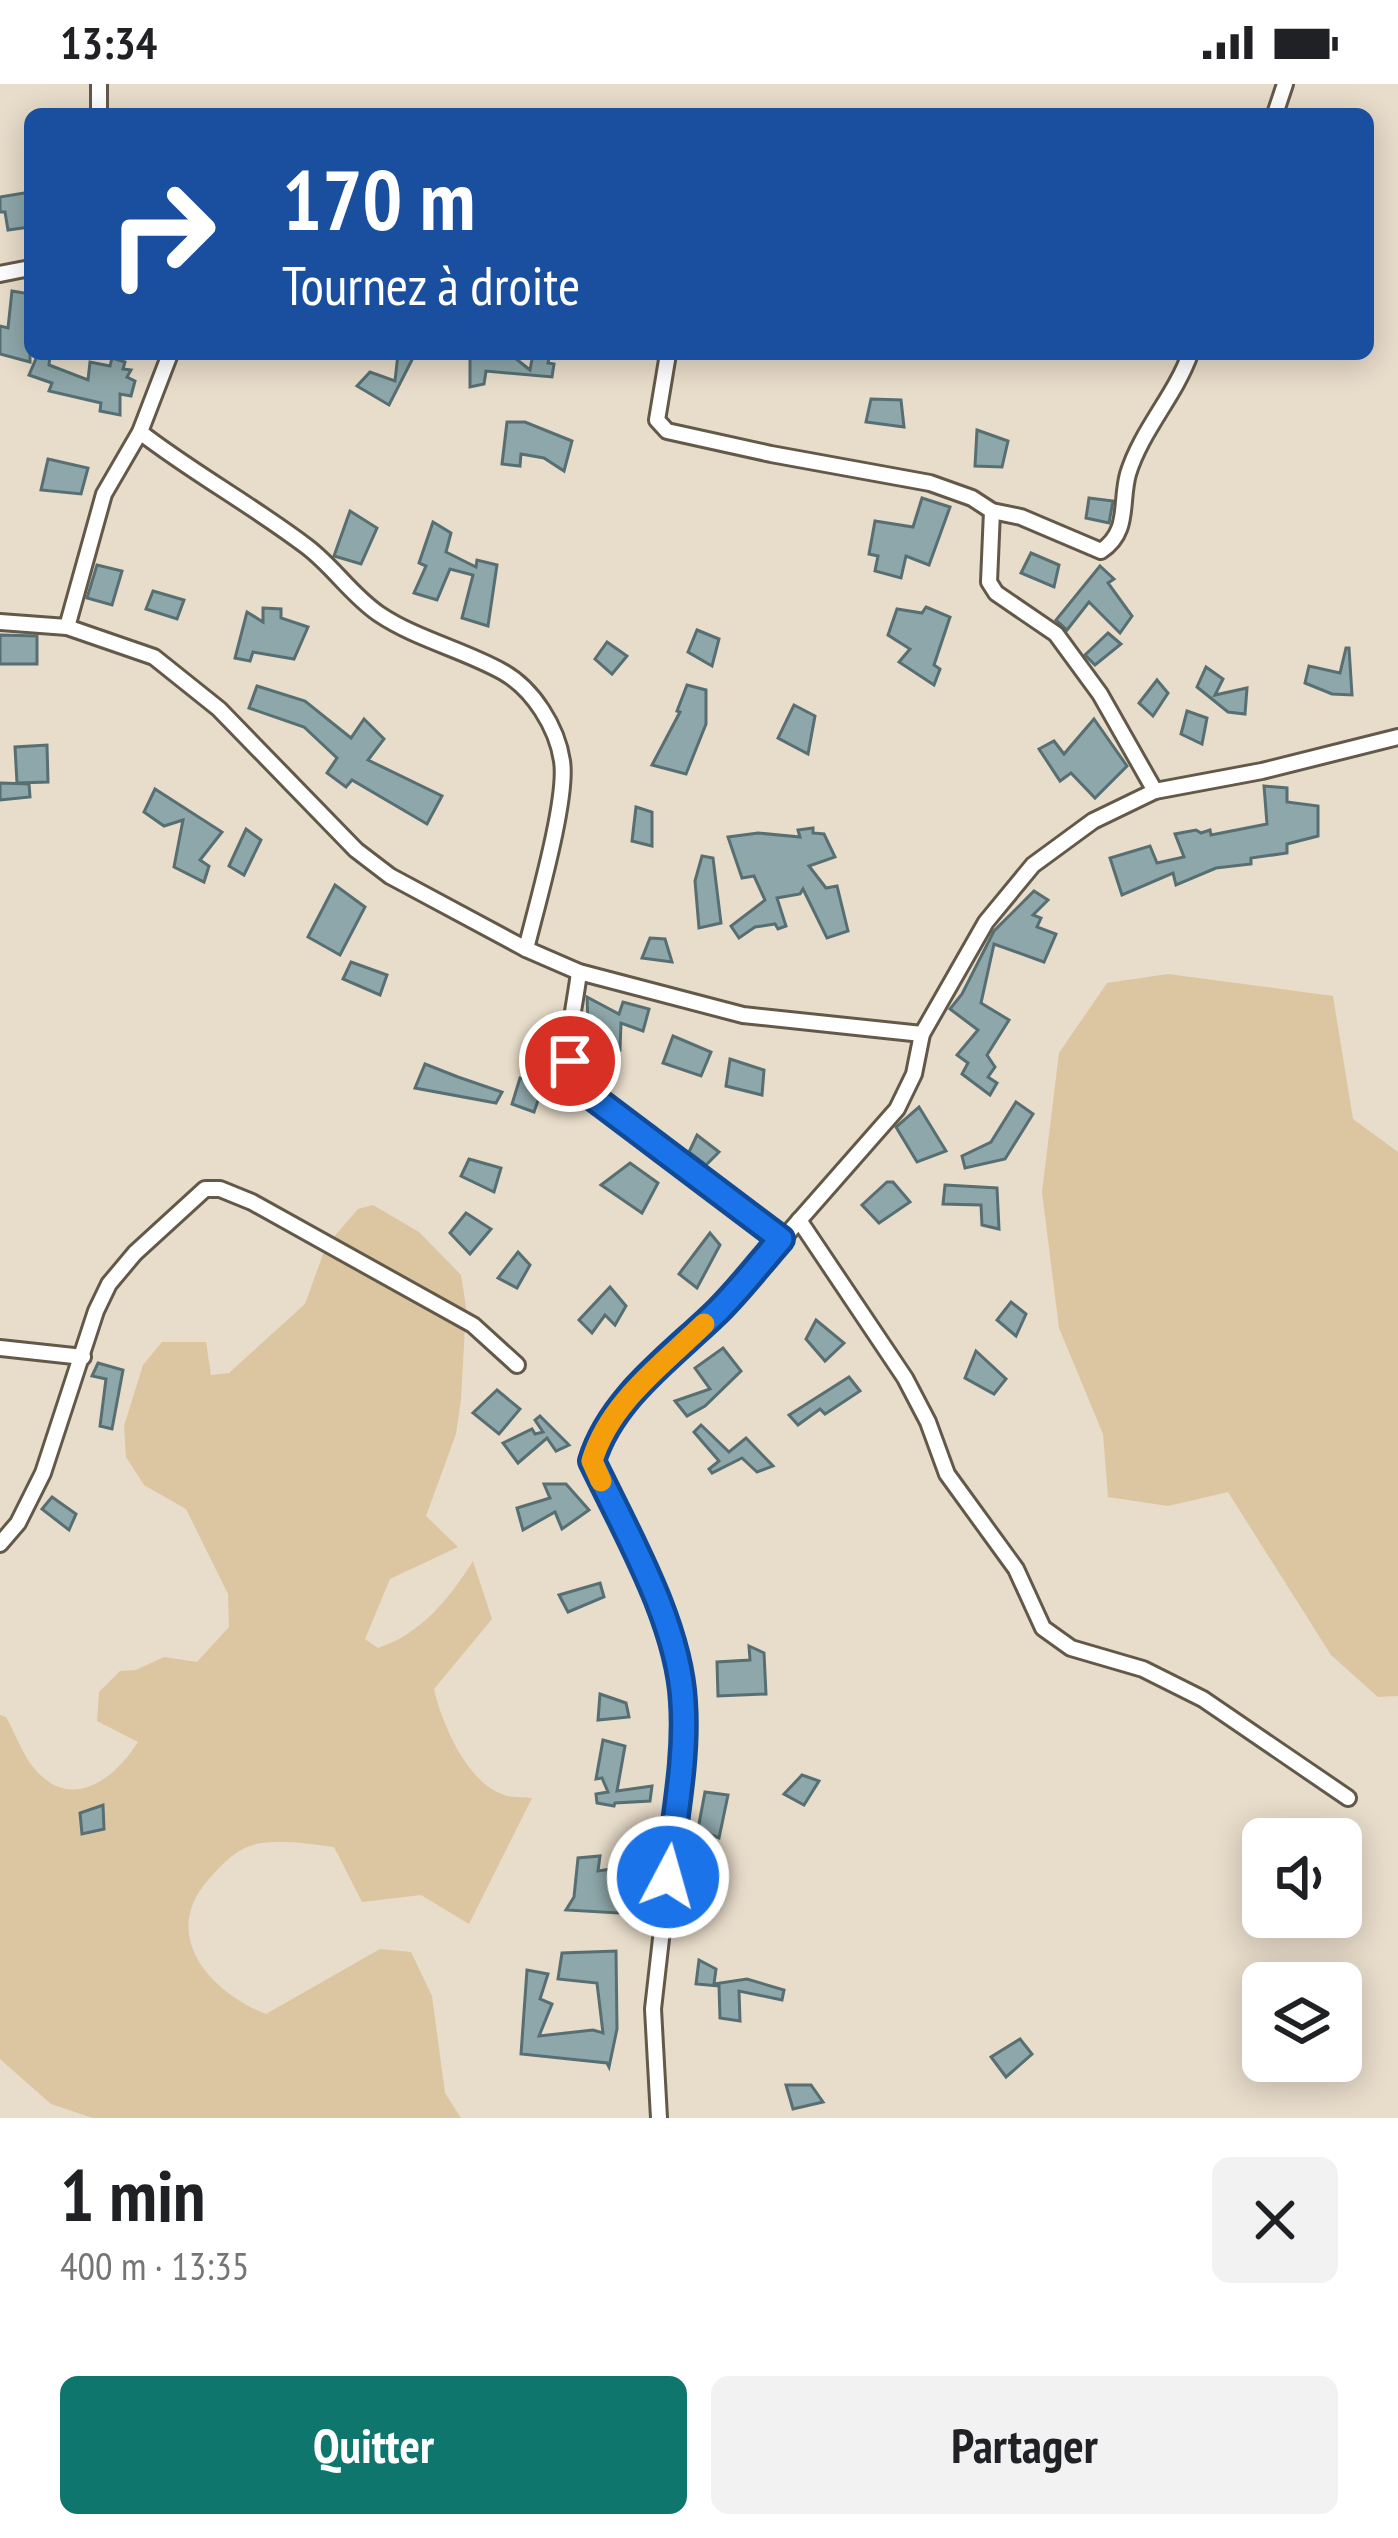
<!DOCTYPE html>
<html lang="fr">
<head>
<meta charset="utf-8">
<style>
  :root { --surface:#fff; --page:#f2f2f2; --text:#202124; --muted:#757577; --accent:#0f766e }
  body { margin:0; font-family:"PT Sans Narrow",sans-serif; background:var(--page); color:var(--text); height:100vh; display:flex; flex-direction:column; font-size:45px; white-space:nowrap }
  * { box-sizing:border-box; margin:0 }
  p { font-size:39px; color:var(--muted) }
  .icon { flex:none; width:66px; height:66px; fill:none; stroke:currentColor; stroke-width:2; stroke-linecap:round; stroke-linejoin:round }
  .map { position:relative; height:2034px; overflow:hidden }
  .side { display:flex; flex-direction:column; background:var(--surface); flex:1 }
  .side>* { flex:none }
  .banner { position:absolute; left:24px; top:24px; width:1350px; height:252px; border-radius:18px; box-shadow:0 6px 30px #0003; background:#1a4fa0; color:#fff; overflow:hidden }
  .fabs { position:absolute; left:1242px; top:1734px; display:grid; gap:24px }
  .fabs a { display:grid; place-items:center; width:120px; height:120px; border-radius:18px; background:var(--surface); box-shadow:0 6px 30px #0003; font-size:60px }
  .pin { position:absolute; display:grid; place-items:center; width:102px; height:102px; color:#fff; margin:-51px; border:6px solid #fff; border-radius:50%; box-shadow:0 3px 12px #0007 }
  .me { position:absolute; width:132px; margin:-66px; rotate:6deg; stroke-linejoin:round; filter:drop-shadow(0 0 9px #0008) }
  .turn { display:flex; align-items:center; gap:42px; height:252px; padding:0 60px; font-size:54px }
  .turn .icon { width:156px; height:156px; stroke-width:2.5 }
  .turn b { display:block; font-size:84px; line-height:102px }
  .round { display:grid; place-items:center; flex:none; width:126px; height:126px; border-radius:18px; background:var(--page) }
  .head { display:flex; align-items:center; justify-content:space-between; height:204px; padding:0 60px }
  h1 { font-size:72px; font-weight:600; line-height:90px }
  .button { display:flex; gap:24px; margin-top:auto; padding:24px 60px }
  .button a { flex:1; height:138px; border-radius:18px; background:var(--accent); color:#fff; font-size:48px; font-weight:600; line-height:138px; text-align:center }
  .button a+a { background:var(--page); color:var(--text) }
  .status { display:flex; justify-content:space-between; align-items:center; height:84px; padding:0 60px; background:var(--surface); direction:ltr }
  .status svg { height:33px; fill:currentColor }
  .map>svg:first-child { display:block }
</style>
</head>
<body>
<div class="status"><b>13:34</b><svg viewBox="0 0 49 12"><path d="M0 12V9h3v3zM5 12V6h3v6zM10 12V3h3v9zM15 12V0h3v12zM26 1h20v11H26zM47 4h2v5h-2z"/></svg></div>
<div class="map">
<svg width="1398" height="2034" viewBox="0 0 1398 2034">
  <rect width="100%" height="100%" fill="#e8dcca"/>
  <g fill="#dcc6a1">
    <path d="M1168 890 1333 912 1353 1035 1398 1068V1612L1378 1613 1331 1571 1228 1408 1168 1422 1108 1413 1103 1350 1059 1244 1042 1108 1059 969 1107 899Z"/>
    <path d="M373 1121 419 1148 461 1191 466 1223 461 1316 456 1350 426 1432 458 1463 390 1495 365 1555 378 1564C421 1550 450 1514 473 1477L492 1535 434 1605C441 1638 467 1698 502 1710 510 1714 523 1713 532 1714L469 1840 421 1811 362 1818 334 1763C307 1760 268 1752 243 1765 229 1772 218 1785 208 1796 159 1852 211 1909 266 1930L380 1865 411 1868 432 1912 445 2009 461 2034H93L51 2020 0 1975V1631L6 1633C15 1649 22 1669 33 1683 70 1729 114 1696 138 1658L97 1637 99 1608 120 1587 136 1586 164 1573 197 1578 229 1543 228 1510 186 1425 144 1401 126 1373 124 1342 143 1281 162 1258H206L211 1291 229 1289 305 1220 326 1162 358 1125Z"/>
  </g>
  <g fill="#8ea7aa" stroke="#576f72" stroke-width="3">
    <path d="M30 108V143L8 146 5 128H0V113Z"/>
    <path d="M12 207 30 210V278L0 270V242L8 244Z"/>
    <path d="M38 270H50L49 281 88 296 90 278 110 282 112 274 125 278 123 285 131 286 127 293 135 297 131 312 120 310V331L100 327 101 319 49 307 52 299 29 291Z"/>
    <path d="M398 270H415L389 321 357 302 370 288 395 297Z"/>
    <path d="M470 270H510L530 286 533 270H550L548 279 554 280 552 293 486 287 484 300 470 303Z"/>
    <path d="M871 315 901 316 904 343 866 338Z"/>
    <path d="M507 338H525L572 357 564 387 544 374 521 370 520 382 502 380Z"/>
    <path d="M977 346 1008 357 1002 383 975 382Z"/>
    <path d="M48 375 88 384 81 410 41 406Z"/>
    <path d="M922 414 950 423 929 481 906 472 901 494 875 487 878 472 869 470 875 437 913 443Z"/>
    <path d="M1089 414 1113 417 1109 439 1086 434Z"/>
    <path d="M350 427 377 444 361 480 334 472Z"/>
    <path d="M433 438 451 449 446 468 476 483 477 476 497 481 488 542 462 534 473 491 450 485 437 516 414 509 426 482 419 479Z"/>
    <path d="M1031 469 1059 481 1054 503 1021 489Z"/>
    <path d="M97 481 122 487 112 521 87 514Z"/>
    <path d="M1100 482 1114 495 1108 499 1132 532 1120 549 1089 518 1067 546 1056 536Z"/>
    <path d="M153 507 184 516 177 535 146 525Z"/>
    <path d="M926 523 950 533 934 581 940 585 934 601 899 578 910 565 888 551 897 525 922 529Z"/>
    <path d="M263 524 281 525V534L308 543 294 575 253 568 250 577 235 574 247 528 263 538Z"/>
    <path d="M697 546 719 555 712 582 688 568Z"/>
    <path d="M1108 549 1121 560 1095 581 1085 571Z"/>
    <path d="M0 551 37 552V580H0Z"/>
    <path d="M607 558 627 572 612 590 595 575Z"/>
    <path d="M1346 564H1349L1352 611 1332 610 1305 599 1309 582 1340 589Z"/>
    <path d="M1206 583 1223 595 1215 611 1247 604 1245 630 1228 628 1197 603Z"/>
    <path d="M1157 596 1168 609 1153 632 1139 619Z"/>
    <path d="M687 601 706 606V640L686 690 652 681 680 628 677 627Z"/>
    <path d="M257 602 305 617 351 654 364 635 384 655 368 676 442 712 427 740 352 696 346 703 327 689 337 674 304 643 249 624Z"/>
    <path d="M794 621 815 632 808 670 778 654Z"/>
    <path d="M1187 627 1207 634 1202 660 1181 650Z"/>
    <path d="M1094 635 1127 682 1095 714 1071 689 1060 697 1039 665 1054 657 1064 670Z"/>
    <path d="M47 661 48 698 17 699 15 663Z"/>
    <path d="M0 699 29 700 30 713 0 716Z"/>
    <path d="M1264 702 1287 704V718L1318 722V752L1287 760V769L1251 774V780L1216 784 1176 801 1173 789 1122 811 1110 774 1150 762 1157 779 1184 773 1175 750 1196 746 1201 749 1210 746 1211 751 1267 740Z"/>
    <path d="M155 705 222 748 200 776 209 782 204 798 174 783 183 736 164 742 144 728Z"/>
    <path d="M636 723 652 728V762L632 757Z"/>
    <path d="M813 744V749L824 750 835 773 809 782 826 804 837 802 848 847 827 854 803 805 800 810 777 814 786 842 778 845 775 840 755 843 739 854 731 842 765 816 754 792 742 794 728 753 758 749 800 753 798 746Z"/>
    <path d="M246 745 261 756 244 791 229 782Z"/>
    <path d="M702 772 713 774 721 839 699 844 695 797Z"/>
    <path d="M335 801 365 823 340 871 308 853Z"/>
    <path d="M1034 807 1048 816 1033 831 1041 834 1037 843 1056 850 1044 878 994 860 981 919 1009 936 987 971 995 983 988 993 997 999 990 1011 962 990 968 979 957 971 978 946 950 925 962 910 994 847Z"/>
    <path d="M650 854 665 855 672 878 642 874Z"/>
    <path d="M351 878 387 891 380 911 343 895Z"/>
    <path d="M587 913 619 930 623 918 649 925 643 947 621 939 620 966 594 960 601 943 588 939Z"/>
    <path d="M673 952 711 968 701 992 663 979Z"/>
    <path d="M730 975 764 986 762 1011 726 1002Z"/>
    <path d="M425 980 458 993 502 1008 496 1019 415 1004Z"/>
    <path d="M520 994 533 998 531 1005 541 1008 534 1028 512 1020Z"/>
    <path d="M1016 1018 1033 1030 1005 1075 965 1084 962 1072 991 1058Z"/>
    <path d="M919 1023 946 1067 917 1078 896 1043Z"/>
    <path d="M697 1051 719 1068 706 1081 689 1068Z"/>
    <path d="M469 1075 501 1084 494 1108 461 1092Z"/>
    <path d="M630 1079 658 1099 642 1129 601 1101Z"/>
    <path d="M887 1098H893L910 1118 879 1139 862 1121Z"/>
    <path d="M945 1101 997 1104 999 1145 982 1141 981 1121 943 1120Z"/>
    <path d="M466 1129 491 1145 470 1170 450 1149Z"/>
    <path d="M710 1149 720 1161 697 1204 679 1190Z"/>
    <path d="M518 1168 530 1181 517 1204 498 1194Z"/>
    <path d="M610 1203 626 1222 615 1241 605 1231 592 1249 579 1236Z"/>
    <path d="M1011 1218 1026 1230 1016 1252 997 1236Z"/>
    <path d="M816 1236 844 1259 825 1277 806 1255Z"/>
    <path d="M723 1264 741 1287 705 1322 687 1332 675 1317 710 1305 695 1284Z"/>
    <path d="M976 1267 1006 1295 994 1310 965 1294Z"/>
    <path d="M98 1279 123 1286 112 1345 100 1342 106 1295 92 1292Z"/>
    <path d="M849 1293 860 1307 825 1330 820 1325 798 1341 789 1331Z"/>
    <path d="M497 1306 520 1325 499 1350 473 1329Z"/>
    <path d="M540 1332 569 1361 556 1367 547 1354 518 1379 503 1359 532 1345 535 1350 543 1348 535 1336Z"/>
    <path d="M701 1341 729 1368 746 1354 773 1382 757 1388 742 1374 712 1389 709 1385 719 1377 694 1348Z"/>
    <path d="M544 1400H566L589 1426 562 1445 555 1428 523 1446 517 1424 550 1414Z"/>
    <path d="M52 1413 76 1430 69 1446 42 1425Z"/>
    <path d="M600 1499 604 1513 568 1528 559 1511Z"/>
    <path d="M749 1562 764 1569 766 1610 718 1612 717 1578 750 1576Z"/>
    <path d="M600 1610 626 1619 629 1633 598 1636Z"/>
    <path d="M603 1656 625 1662 617 1707 652 1702 650 1717 615 1719 614 1722 597 1719 596 1710 608 1708 602 1694 596 1695Z"/>
    <path d="M802 1691 819 1697 804 1721 784 1710Z"/>
    <path d="M705 1708 728 1711 719 1754 698 1745Z"/>
    <path d="M103 1721 104 1745 82 1750 80 1729Z"/>
    <path d="M600 1772 598 1787 624 1783 618 1829 566 1826 574 1813 578 1774Z"/>
    <path d="M616 1867 617 1945 609 1983 607 1979 521 1970 527 1886 548 1890 540 1915 552 1920 539 1952 593 1946 603 1949 597 1899 558 1895 562 1869Z"/>
    <path d="M699 1876 716 1885 714 1900 747 1895 784 1906 782 1916 739 1907 740 1937 720 1934 719 1902 696 1900Z"/>
    <path d="M1020 1955 1032 1970 1006 1993 991 1973Z"/>
    <path d="M786 2001H811L823 2018 793 2025Z"/>
  </g>
  <g fill="none" stroke-linecap="round" stroke-linejoin="round">
    <g stroke="#635949" stroke-width="20">
      <g id="street">
        <path d="M99 0V30"/>
        <path d="M1275 30 1285 0"/>
        <path d="M0 190 30 184"/>
        <path d="M668 270 657 336 667 347 771 370 930 399 972 414 992 427 1021 433 1101 467C1130 448 1120 419 1128 390 1141 347 1175 312 1190 270"/>
        <path d="M140 348C193 389 252 421 306 462 333 482 351 511 379 530 416 555 464 566 503 588 533 605 557 643 562 677 568 715 536 824 526 865"/>
        <path d="M992 427 989 498 996 509 1056 550 1100 610 1155 707"/>
        <path d="M0 538 67 543 154 573 219 625 356 766 390 792 526 865 579 888 743 931 922 950"/>
        <path d="M67 543 104 410 140 348 170 270"/>
        <path d="M579 888C576 916 566 952 571 980 578 1020 649 1053 679 1075 714 1100 747 1129 781 1155"/>
        <path d="M799 1136 905 1294 928 1338 947 1390 1016 1485 1043 1544 1071 1564 1143 1585 1203 1615 1348 1714"/>
        <path d="M0 1264 83 1273"/>
        <path d="M0 1460 18 1439 43 1389 96 1227 109 1200 135 1169 205 1105H220L252 1118 473 1241 517 1281"/>
        <path d="M659 2034 653 1925 683 1661 684 1614 667 1547 636 1468 592 1377C612 1309 681 1269 727 1218 784 1154 840 1090 897 1025L914 990 922 950 986 838 1033 781 1093 737 1155 707 1262 687 1398 653"/>
      </g>
    </g>
    <use href="#street" stroke="#fff" stroke-width="14"/>
  </g>
  <g fill="none" stroke-linecap="round" stroke-linejoin="round">
    <g stroke="#114b97" stroke-width="30">
      <path id="route" d="M570 977 574 992 590 1011 781 1155C760 1179 741 1204 718 1227 673 1271 611 1314 592 1377 626 1448 679 1539 683 1618 687 1676 674 1736 668 1793"/>
    </g>
    <use href="#route" stroke="#1a73e8" stroke-width="21"/>
    <path stroke="#f59e0b" stroke-width="21" d="M601 1397 592 1377C609 1319 662 1281 704 1240"/>
  </g>
</svg>
<div class="fabs">
<a><svg class="icon" aria-label="sound" viewBox="0 0 24 24"><path d="M4 9h4l5-4v14l-5-4H4zM17 9q2 3 0 6"/></svg></a>
<a><svg class="icon" aria-label="layers" viewBox="0 0 24 24"><path d="M12 4l9 5-9 5-9-5zM3 14l9 5 9-5"/></svg></a>
</div>
<div class="pin" style="left:570px;top:977px;background:#d93025"><svg class="icon" aria-label="arrive" viewBox="0 0 24 24"><path d="M6 21V4h12l-3 4 3 4H6"/></svg></div>
<svg class="me" style="left:668px;top:1793px" viewBox="-20 -20 40 40"><circle r="17" fill="#1a73e8" stroke="#fff" stroke-width="3"/><path d="M0-11L8 9 0 5-8 9z" fill="#fff"/></svg>
<div class="banner">
<div class="turn"><svg class="icon" aria-label="right" viewBox="0 0 24 24"><path d="M7 20v-9h11M14 6l5 5-5 5"/></svg><div><b>170 m</b>Tournez à droite</div></div>
</div>
</div>
<section class="side">
<div class="head"><div><h1>1 min</h1><p>400 m · 13:35</p></div><a class="round"><svg class="icon" aria-label="close" viewBox="0 0 24 24"><path d="M6 6l12 12M18 6L6 18"/></svg></a></div>
<div class="button"><a>Quitter</a><a>Partager</a></div>
</section>
</body>
</html>
